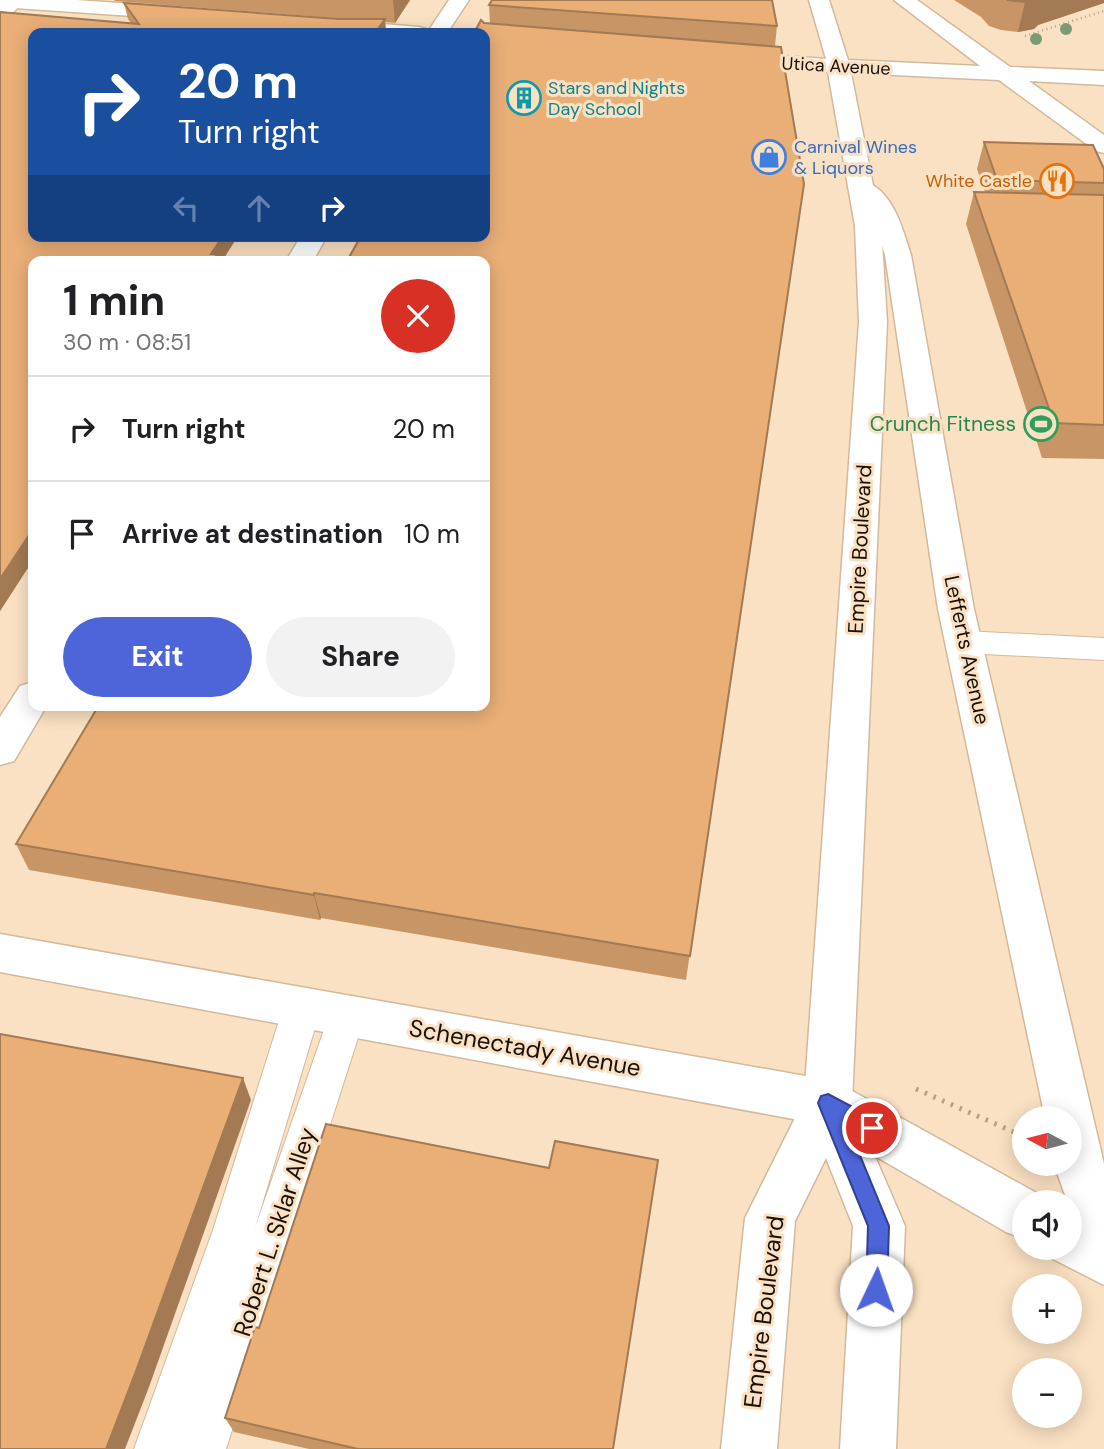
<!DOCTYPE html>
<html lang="en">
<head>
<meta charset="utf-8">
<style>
  :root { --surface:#fff; --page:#f2f2f2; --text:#202124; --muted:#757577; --line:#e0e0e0; --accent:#4e65da }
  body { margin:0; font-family:"DM Sans",sans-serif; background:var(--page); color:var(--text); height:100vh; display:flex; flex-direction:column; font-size:26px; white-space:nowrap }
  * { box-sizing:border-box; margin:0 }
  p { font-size:23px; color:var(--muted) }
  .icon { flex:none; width:38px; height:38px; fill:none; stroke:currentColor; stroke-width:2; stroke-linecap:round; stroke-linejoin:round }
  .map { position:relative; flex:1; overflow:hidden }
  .sheet { position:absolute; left:28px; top:256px; width:462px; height:455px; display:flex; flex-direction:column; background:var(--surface); border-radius:14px; box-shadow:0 4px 18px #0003 }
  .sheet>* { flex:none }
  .guide { position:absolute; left:28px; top:28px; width:462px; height:214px; border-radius:14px; box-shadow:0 4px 18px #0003; background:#1a4fa0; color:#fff; overflow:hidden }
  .needle { width:46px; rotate:277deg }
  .controls { position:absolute; left:1012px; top:1106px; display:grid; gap:14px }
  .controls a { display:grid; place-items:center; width:70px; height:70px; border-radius:50%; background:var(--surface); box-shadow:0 4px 18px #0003; font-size:35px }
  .pin { position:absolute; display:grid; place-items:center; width:60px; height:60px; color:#fff; margin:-30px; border:4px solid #fff; border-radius:50%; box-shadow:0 2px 7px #0007 }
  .me { position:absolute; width:77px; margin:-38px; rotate:3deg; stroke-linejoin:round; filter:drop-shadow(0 0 5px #0008) }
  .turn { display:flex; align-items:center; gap:24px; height:147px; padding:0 35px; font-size:32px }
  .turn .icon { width:91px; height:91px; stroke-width:2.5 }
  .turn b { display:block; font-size:49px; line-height:60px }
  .lanes { display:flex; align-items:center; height:66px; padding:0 35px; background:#0003; justify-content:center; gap:35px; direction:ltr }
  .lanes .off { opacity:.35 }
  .round { display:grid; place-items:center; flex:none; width:74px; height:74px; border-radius:37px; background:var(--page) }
  .summary { display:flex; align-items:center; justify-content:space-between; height:119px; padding:0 35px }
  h1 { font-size:42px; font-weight:700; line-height:52px }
  .cta { display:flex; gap:14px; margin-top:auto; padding:14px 35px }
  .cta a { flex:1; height:80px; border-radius:42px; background:var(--accent); color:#fff; font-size:28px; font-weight:700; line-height:80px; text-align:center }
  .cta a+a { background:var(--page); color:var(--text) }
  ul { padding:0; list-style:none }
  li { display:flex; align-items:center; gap:21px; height:105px; padding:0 35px; border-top:2px solid var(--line) }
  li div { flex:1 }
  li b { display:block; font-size:26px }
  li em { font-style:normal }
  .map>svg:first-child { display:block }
</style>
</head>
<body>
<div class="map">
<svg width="1104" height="1449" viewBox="0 0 1104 1449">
  <rect width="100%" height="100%" fill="#fbe1c3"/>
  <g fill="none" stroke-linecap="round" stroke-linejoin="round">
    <g stroke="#d2b99c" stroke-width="2">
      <g id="service">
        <path d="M964 631 1104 638V660L964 653 953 650 949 642 953 634Z"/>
        <path d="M302 991 315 996 321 1008 255 1228 333 1004 346 999 359 1004 365 1016 226 1449H134L213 1230 283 1008 289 996Z"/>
      </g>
    </g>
    <g stroke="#d2b99c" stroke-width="3">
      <g id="minor">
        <path d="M4 0H26L7 18 0 20V3Z"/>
        <path d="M449 0H469L447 33H427Z"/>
        <path d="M861 180C893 189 902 227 911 255L974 609 1104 1164V1285L1051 1258 1046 1248H1069V1214L1072 1215 1054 1164H1069V1118H1045L938 609 885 255 872 213 848 188 852 183Z"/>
        <path d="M301 236H327L313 261H286Z"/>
        <path d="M33 682V705H47L14 761 0 765V717L20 686Z"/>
        <path d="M0 934 828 1080 845 1087 1042 1196 1044 1202H1024V1239L1006 1232 820 1124 0 972Z"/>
      </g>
    </g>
    <g stroke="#d2b99c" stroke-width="3">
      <g id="secondary">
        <path d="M0 0H76L176 7 183 9 186 13 183 17 176 19 0 7Z"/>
        <path d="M809 0H829L848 60 980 66 894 0H917L1010 67 1104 71V85L1029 81 1104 135V153L1096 151 999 80 851 73 881 226 887 322 852 1103 905 1226 896 1449H840L853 1226 826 1158 795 1221 777 1449H721L745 1218 804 1100 859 322 855 226 828 72 732 66 724 64 721 59 724 54 732 52 826 59Z"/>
        <path d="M334 20 419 27 426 29 430 33H345L327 30 324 26 327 22Z"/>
      </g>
    </g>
    <path stroke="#b49f87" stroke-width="2.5" stroke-dasharray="1 3.5" stroke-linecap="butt" d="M1025 36 1104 11"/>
    <path stroke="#b49f87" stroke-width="5" stroke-dasharray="2.5 7" stroke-linecap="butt" d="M916 1089 1023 1136"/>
    <use href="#service" fill="#fff" fill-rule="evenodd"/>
    <use href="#minor" fill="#fff" fill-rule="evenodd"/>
    <use href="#secondary" fill="#fff" fill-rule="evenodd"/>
  </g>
  <g fill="#7b9b75">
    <circle cx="1066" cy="29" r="6"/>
    <circle cx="1036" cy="39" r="6"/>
  </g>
  <g fill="#c89666">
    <path d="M114 0H410L395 23 385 22 386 33H33V236H238L222 261H33V560L0 611V12L131 23 128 19 124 3 348 19 115 1Z"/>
    <path d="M954 0H1104V3L1038 25 1034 29 1018 32 1001 30 989 26 981 17Z"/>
    <path d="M489 5 777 26 775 46 804 184 686 980 321 918 320 920 29 870 16 844 99 705 484 23H490Z"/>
    <path d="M984 142 1104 169V459L1042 458 966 224 974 192H985L977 169Z"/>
    <path d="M225 1418 614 1449H309L234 1432Z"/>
  </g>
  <g fill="#a37a53">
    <path d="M393 0H410L395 23Z"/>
    <path d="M1037 0H1104V3L1038 25 1034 29 1018 32 1025 2Z"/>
    <path d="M385 19 386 33H375Z"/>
    <path d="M223 236H238L222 261H213L211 254Z"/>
    <path d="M33 529V560L0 611V579Z"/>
    <path d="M314 893 321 918 320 920 314 895Z"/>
    <path d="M243 1078 251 1100 149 1387 125 1449H106Z"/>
  </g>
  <g fill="#e9af77" stroke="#a37a53" stroke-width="2">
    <path d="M492 0H772L777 26 489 5Z"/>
    <path d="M1007 0H1037L1025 2Z"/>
    <path d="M124 3 338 19H385L375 33H33V236H223L211 254H217L213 261H33V529L0 579V12L139 24Z"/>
    <path d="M481 20 484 23 781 47 804 184 690 956 314 893V895L16 844 99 705H485V261H347L361 236H485V33H474Z"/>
    <path d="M984 142 1093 145 1104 169V183L997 180Z"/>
    <path d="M974 192 1104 195V425L1054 423Z"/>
    <path d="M0 1034 243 1078 136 1371 106 1449H0Z"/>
    <path d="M326 1124 549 1168 555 1141 658 1160 613 1449H358L225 1418 255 1327 259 1328Z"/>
  </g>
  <path fill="#4e65da" stroke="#33428e" stroke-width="2" d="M828 1094 879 1121 882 1128 879 1134 872 1137 847 1124 889 1226 887 1290 884 1298 876 1301 869 1298 866 1290 868 1226 818 1103 821 1096Z"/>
  <defs>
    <g id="building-ring" transform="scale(1.75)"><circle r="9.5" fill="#fbe1c3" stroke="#0f9aa8" stroke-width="1.5"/><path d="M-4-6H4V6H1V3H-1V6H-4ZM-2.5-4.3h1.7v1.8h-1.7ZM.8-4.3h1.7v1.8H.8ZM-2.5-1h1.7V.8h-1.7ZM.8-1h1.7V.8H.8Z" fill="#0f9aa8"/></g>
    <g id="shop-ring" transform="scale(1.75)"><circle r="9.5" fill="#fbe1c3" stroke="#3f7fe0" stroke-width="1.5"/><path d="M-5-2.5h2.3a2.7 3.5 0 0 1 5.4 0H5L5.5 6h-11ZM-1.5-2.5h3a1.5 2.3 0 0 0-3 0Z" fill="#3f7fe0"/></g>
    <g id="restaurant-ring" transform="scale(1.75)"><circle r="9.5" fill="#fbe1c3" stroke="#e8710a" stroke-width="1.5"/><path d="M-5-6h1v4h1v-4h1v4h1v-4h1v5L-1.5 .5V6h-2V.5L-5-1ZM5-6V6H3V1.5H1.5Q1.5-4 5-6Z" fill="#e8710a"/></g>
    <g id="stadium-ring" transform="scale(1.75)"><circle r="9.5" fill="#fbe1c3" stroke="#2e9e5b" stroke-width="1.5"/><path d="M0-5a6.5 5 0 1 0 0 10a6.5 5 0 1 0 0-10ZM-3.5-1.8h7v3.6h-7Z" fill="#2e9e5b"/></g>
  </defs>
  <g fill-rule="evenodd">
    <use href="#building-ring" x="524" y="98"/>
    <use href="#shop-ring" x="769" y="157"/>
    <use href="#restaurant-ring" x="1057" y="181"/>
    <use href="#stadium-ring" x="1041" y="424"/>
  </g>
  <g text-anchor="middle" stroke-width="6" stroke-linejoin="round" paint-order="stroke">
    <g font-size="18" fill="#191006" stroke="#fbe1c3">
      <text transform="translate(836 66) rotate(3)" y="6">Utica Avenue</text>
    </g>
    <g font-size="18" fill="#0d838f" stroke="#fbe1c3" text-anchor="start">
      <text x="548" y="94">Stars and Nights<tspan x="548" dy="21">Day School</tspan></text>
    </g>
    <g font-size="18" fill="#366cbe" stroke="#fbe1c3" text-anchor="start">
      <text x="794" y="153">Carnival Wines<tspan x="794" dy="21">&amp; Liquors</tspan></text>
    </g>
    <g font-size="18" fill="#c56008" stroke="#fbe1c3" text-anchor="end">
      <text x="1032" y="187">White Castle</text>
    </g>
    <g font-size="21" fill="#27864d" stroke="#fbe1c3" text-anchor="end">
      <text x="1016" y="431">Crunch Fitness</text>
    </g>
    <g font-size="21" fill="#191006" stroke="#fbe1c3">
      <text transform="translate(860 549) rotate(-87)" y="7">Empire Boulevard</text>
      <text transform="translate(967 650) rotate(78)" y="7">Lefferts Avenue</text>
    </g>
    <g font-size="24" fill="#191006" stroke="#fbe1c3">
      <text transform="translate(525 1048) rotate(10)" y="8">Schenectady Avenue</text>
      <text transform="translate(275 1232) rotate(-72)" y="8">Robert L. Sklar Alley</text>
      <text transform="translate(764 1312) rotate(-83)" y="8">Empire Boulevard</text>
    </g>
  </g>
</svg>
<div class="controls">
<a><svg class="needle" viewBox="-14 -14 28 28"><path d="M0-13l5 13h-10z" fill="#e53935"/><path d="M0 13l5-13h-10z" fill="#757577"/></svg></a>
<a><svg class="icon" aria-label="sound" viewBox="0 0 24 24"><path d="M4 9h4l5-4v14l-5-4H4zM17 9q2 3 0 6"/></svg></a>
<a>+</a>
<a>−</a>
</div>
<div class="pin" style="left:872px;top:1128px;background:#d93025"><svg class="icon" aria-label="arrive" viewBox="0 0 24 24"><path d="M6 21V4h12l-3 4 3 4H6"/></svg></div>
<svg class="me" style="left:876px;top:1290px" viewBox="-20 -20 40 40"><circle r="19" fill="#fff"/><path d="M0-13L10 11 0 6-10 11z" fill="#4e65da"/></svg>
<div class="guide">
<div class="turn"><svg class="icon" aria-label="right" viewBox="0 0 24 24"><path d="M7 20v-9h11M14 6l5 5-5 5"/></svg><div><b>20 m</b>Turn right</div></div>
<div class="lanes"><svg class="icon off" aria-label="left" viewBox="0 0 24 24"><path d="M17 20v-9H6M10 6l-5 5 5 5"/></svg><svg class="icon off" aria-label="ahead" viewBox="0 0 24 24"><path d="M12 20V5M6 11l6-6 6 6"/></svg><svg class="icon" aria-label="right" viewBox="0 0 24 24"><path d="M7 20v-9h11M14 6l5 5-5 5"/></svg></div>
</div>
<section class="sheet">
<div class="summary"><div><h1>1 min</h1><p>30 m · 08:51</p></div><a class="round" style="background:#d93025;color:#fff"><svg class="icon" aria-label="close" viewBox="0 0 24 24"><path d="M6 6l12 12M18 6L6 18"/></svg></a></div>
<ul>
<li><svg class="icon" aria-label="right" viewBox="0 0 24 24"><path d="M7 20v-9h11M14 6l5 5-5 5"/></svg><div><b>Turn right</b></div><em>20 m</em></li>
<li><svg class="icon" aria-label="arrive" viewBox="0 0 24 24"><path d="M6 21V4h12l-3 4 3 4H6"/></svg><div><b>Arrive at destination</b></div><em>10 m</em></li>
</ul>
<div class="cta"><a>Exit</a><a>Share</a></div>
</section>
</div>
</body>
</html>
